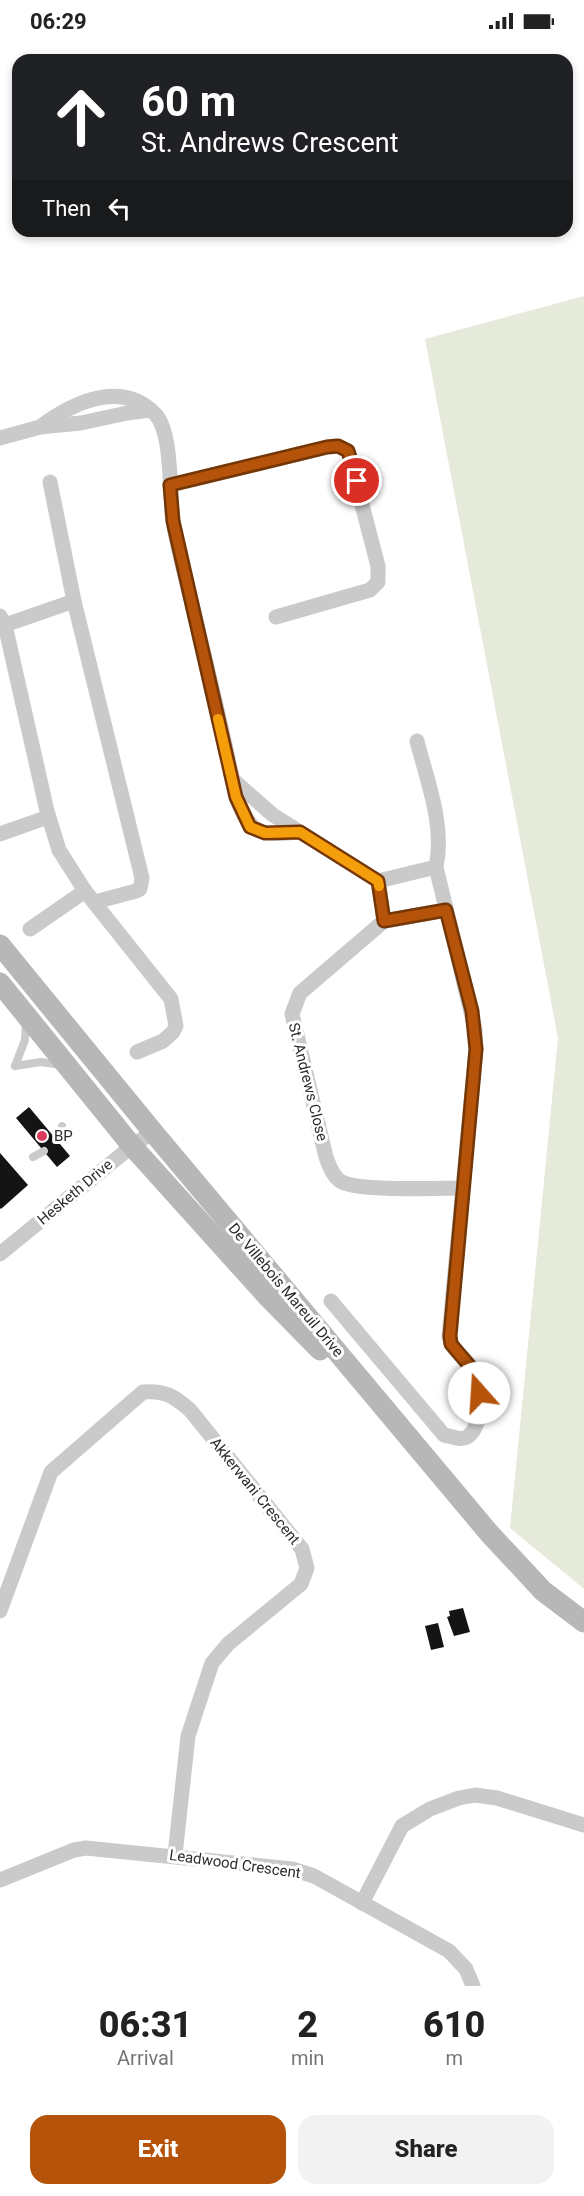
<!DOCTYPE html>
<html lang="en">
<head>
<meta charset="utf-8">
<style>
  :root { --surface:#fff; --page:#f2f2f2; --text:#222; --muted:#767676; --accent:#b45309 }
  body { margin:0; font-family:Roboto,sans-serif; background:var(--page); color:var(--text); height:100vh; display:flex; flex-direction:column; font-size:22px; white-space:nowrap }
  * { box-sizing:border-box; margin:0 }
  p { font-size:20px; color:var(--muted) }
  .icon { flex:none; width:33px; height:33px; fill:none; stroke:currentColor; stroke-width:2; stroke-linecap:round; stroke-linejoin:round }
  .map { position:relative; height:1944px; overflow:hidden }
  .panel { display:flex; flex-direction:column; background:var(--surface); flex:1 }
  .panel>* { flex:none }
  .hud { position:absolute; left:12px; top:12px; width:561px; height:183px; border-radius:18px; box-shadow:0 3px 9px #0003; background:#202124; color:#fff; overflow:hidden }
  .pin { position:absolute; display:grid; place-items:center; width:51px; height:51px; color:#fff; margin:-26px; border:3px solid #fff; border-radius:50%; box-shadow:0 2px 6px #0007 }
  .me { position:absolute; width:66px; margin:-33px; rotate:341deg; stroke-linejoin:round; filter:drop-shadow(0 0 4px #0008) }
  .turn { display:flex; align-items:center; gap:21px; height:126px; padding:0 30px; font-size:27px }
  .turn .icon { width:78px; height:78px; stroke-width:2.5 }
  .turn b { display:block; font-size:42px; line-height:51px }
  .then { display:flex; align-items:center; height:57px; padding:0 30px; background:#0003; gap:12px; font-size:22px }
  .eta { display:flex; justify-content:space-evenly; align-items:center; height:102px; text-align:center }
  .eta b { font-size:36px; font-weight:800; line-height:42px }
  .action { display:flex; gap:12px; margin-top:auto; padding:12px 30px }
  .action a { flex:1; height:69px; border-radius:18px; background:var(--accent); color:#fff; font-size:24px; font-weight:800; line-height:69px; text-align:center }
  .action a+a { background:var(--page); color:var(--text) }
  .status { display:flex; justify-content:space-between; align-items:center; height:42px; padding:0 30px; background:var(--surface); direction:ltr }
  .status svg { height:16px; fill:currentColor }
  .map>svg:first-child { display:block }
</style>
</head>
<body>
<div class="status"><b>06:29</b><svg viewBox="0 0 49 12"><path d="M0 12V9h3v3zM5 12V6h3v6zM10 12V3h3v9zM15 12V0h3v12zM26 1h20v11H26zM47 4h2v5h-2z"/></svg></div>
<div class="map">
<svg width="584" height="1944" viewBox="0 0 584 1944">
  <rect width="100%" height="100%" fill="#fff"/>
  <path fill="#e5eadb" d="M584 254V1547L510 1486 558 996 425 297Z"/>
  <g fill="#141414">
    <path d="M29 1065 70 1114 57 1125 16 1076Z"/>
    <path d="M0 1111 28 1143 1 1167 0 1166Z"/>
    <path d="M463 1566 470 1590 454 1594 447 1575 450 1574 449 1569Z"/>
    <path d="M438 1581 444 1605 431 1608 425 1584Z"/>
  </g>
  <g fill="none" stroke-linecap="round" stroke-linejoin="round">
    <g stroke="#cacaca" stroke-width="8">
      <path d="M15 1024 25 998 26 980"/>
      <path d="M15 1024 41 1020 61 1023"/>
      <path d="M57 1098 62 1084"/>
      <path d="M33 1115 44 1109"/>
    </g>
    <g stroke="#cacaca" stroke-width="15">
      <path d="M40 385C72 361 121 337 155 372 173 390 169 453 173 479 177 504 184 529 190 554 206 621 223 688 236 755 251 795 261 793 300 790"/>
      <path d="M0 396 40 385 81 381 127 371 151 368"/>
      <path d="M50 440 74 559 142 836 140 847 136 849 95 860"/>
      <path d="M170 443 327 405 338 404 348 409 378 524V540L370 548 276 575"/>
      <path d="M0 574 5 583 47 769 59 808 85 849 171 957 176 984 173 990 163 999 137 1010"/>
      <path d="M0 588 5 583 74 559"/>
      <path d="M233 738 273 773 378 839 436 825"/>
      <path d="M0 792 48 775"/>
      <path d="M378 839 384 879"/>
      <path d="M446 868 384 879 300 951 292 972 326 1115C329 1123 332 1133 340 1139 357 1150 438 1146 462 1146"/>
      <path d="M30 887 85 849"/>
      <path d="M0 1212 132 1104 153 1090"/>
      <path d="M331 1259 444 1393C450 1394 461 1399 467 1395 484 1384 481 1343 473 1328 466 1315 452 1310 449 1294L476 1007 475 987 436 825C445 783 427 739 417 699"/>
      <path d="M0 1569 51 1430 143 1350C164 1348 174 1354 190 1368L302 1507 307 1526 301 1542 228 1602 212 1621 188 1694 175 1813"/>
      <path d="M0 1838 74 1808 86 1806 292 1827 314 1834 449 1909 466 1927 473 1944"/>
      <path d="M362 1861 402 1784 430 1767 459 1756 475 1753 497 1756 584 1783"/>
    </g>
    <g stroke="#b7b7b7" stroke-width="21">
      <path d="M0 903 153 1090 489 1491 543 1549 584 1580"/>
      <path d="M0 941 132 1104 268 1255 320 1308"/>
    </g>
  </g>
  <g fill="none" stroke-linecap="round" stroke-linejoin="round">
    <g stroke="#753606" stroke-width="15">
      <path id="route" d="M357 439 348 409 338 404 327 405 170 443 173 479 236 755 250 785 265 791 300 790 378 839 384 879 446 868 472 969 476 1007 450 1294 451 1302 473 1328 479 1351"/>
    </g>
    <use href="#route" stroke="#b45309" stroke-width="10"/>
    <path stroke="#f59e0b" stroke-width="10" d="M218 677 236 755 250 785 265 791 300 790 378 839 379 844"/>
  </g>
  <circle fill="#d93a5b" stroke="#fff" stroke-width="2" cx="42" cy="1094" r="6"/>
  <g text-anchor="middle" stroke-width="6" stroke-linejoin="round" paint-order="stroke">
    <g font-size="15" fill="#2d2d2d" stroke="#fff">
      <text transform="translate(308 1040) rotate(76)" y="5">St. Andrews Close</text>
      <text transform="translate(75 1150) rotate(-40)" y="5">Hesketh Drive</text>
      <text transform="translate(286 1248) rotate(50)" y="5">De Villebois Mareuil Drive</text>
      <text transform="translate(255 1449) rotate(51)" y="5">Akkerwani Crescent</text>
      <text transform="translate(235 1822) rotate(8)" y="5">Leadwood Crescent</text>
    </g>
    <g font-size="15" fill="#2d2d2d" stroke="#fff" text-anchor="start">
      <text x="54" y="1099">BP</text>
    </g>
  </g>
</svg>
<div class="pin" style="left:357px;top:439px;background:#d93025"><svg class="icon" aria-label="arrive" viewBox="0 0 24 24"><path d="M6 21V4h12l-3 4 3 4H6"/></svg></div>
<svg class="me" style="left:479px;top:1351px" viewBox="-20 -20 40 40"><circle r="19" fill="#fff"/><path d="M0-13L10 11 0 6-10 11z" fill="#b45309"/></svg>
<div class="hud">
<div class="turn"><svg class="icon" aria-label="ahead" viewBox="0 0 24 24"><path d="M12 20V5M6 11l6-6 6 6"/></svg><div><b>60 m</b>St. Andrews Crescent</div></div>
<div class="then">Then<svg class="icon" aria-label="left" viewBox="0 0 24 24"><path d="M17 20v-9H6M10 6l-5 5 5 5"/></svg></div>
</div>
</div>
<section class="panel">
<div class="eta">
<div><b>06:31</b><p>Arrival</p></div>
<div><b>2</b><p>min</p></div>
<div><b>610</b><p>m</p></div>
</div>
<div class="action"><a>Exit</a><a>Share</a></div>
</section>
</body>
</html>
